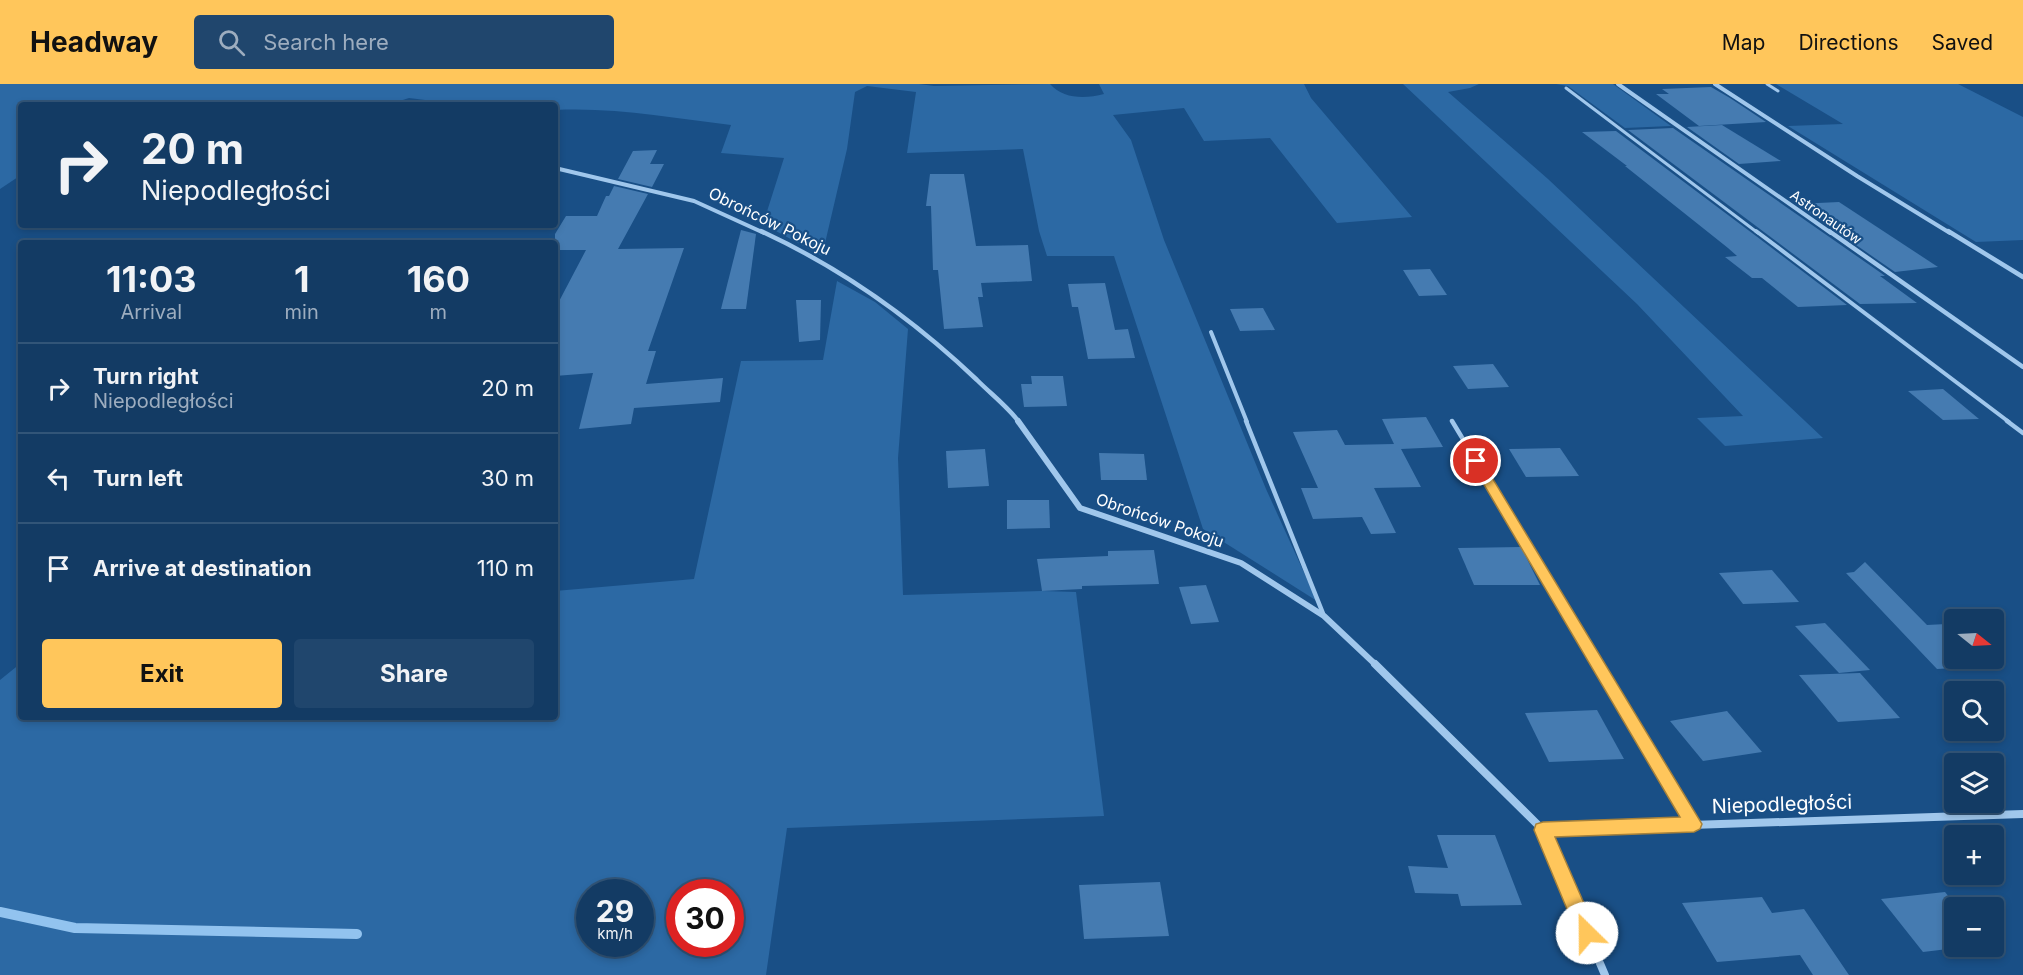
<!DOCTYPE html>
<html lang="en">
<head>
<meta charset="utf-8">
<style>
  :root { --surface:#133b64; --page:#20466d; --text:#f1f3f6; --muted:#9dadbf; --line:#325578; --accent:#ffc65b }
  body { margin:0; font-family:Inter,sans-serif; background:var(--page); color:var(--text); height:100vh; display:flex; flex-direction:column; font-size:22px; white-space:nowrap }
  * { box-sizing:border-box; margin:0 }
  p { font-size:20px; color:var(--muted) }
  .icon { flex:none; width:33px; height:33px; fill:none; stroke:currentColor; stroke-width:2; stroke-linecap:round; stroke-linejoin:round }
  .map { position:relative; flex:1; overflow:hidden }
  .details { position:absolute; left:18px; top:156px; width:540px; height:480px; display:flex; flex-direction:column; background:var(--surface); border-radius:6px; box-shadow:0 3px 9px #0003,0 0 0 2px var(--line) }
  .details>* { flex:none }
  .guide { position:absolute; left:18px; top:18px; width:540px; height:126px; border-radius:6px; box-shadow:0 3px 9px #0003,0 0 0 2px var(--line); background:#133b64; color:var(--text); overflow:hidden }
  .needle { width:39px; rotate:108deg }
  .fabs { position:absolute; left:1944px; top:525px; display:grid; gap:12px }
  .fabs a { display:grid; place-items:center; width:60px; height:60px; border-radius:6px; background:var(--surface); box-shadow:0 3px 9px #0003,0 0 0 2px var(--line); font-size:30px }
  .speed { position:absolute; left:576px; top:795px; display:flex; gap:12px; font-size:30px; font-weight:700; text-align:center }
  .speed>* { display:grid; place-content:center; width:78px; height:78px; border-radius:50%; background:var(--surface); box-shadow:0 3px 9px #0003,0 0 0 2px var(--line); line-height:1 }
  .speed small { font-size:15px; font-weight:400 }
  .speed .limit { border:9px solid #d22; background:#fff; color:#111 }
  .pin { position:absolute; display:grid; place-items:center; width:51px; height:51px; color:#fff; margin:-26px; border:3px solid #fff; border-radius:50%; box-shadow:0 2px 6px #0007 }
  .me { position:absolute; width:66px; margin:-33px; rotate:337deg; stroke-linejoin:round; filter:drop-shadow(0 0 4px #0008) }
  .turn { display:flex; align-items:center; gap:21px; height:126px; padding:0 24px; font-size:27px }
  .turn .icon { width:78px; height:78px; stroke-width:2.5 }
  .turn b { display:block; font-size:42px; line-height:51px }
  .eta { display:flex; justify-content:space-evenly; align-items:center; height:102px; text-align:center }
  .eta b { font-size:36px; font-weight:700; line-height:42px }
  .action { display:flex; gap:12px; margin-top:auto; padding:12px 24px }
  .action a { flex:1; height:69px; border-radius:6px; background:var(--accent); color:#111; font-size:24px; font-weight:700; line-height:69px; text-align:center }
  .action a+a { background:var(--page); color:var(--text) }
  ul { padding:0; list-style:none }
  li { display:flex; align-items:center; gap:18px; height:90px; padding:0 24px; border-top:2px solid var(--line) }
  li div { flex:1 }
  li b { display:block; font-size:22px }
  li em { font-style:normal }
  header { display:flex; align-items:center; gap:36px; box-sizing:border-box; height:84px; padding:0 30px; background:var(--accent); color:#111 }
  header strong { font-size:28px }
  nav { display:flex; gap:33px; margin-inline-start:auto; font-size:21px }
  .search { width:420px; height:54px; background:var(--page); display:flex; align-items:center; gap:15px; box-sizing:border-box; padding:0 21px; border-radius:6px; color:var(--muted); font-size:22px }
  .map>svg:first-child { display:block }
</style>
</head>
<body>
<header>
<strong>Headway</strong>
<div class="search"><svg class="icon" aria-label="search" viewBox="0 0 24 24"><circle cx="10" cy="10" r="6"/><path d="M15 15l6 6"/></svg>Search here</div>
<nav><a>Map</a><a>Directions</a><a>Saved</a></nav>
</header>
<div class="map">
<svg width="2023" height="891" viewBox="0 0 2023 891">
  <rect width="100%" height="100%" fill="#194f86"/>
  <g fill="#2c69a4" fill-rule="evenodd">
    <path d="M0 0H919L934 2 1050 0C1063 15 1085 15 1104 10L1099 0H1304L1311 14 1412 133 1337 139 1270 54 1204 57 1184 24 1113 31 1131 56 1164 156 1266 405 1317 517 1203 445 1114 172H1047L1039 147 1023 65 907 69 916 8 867 2 855 8 847 65 822 172 763 140 784 74 721 69 731 41C673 34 614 23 555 26V21H465L409 14 387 21H21V91L0 105Z"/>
    <path d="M1403 0H1479L1470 4 1448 8 1548 95 1823 354 1725 362 1697 334 1743 332 1637 220Z"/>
    <path d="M1556 0H1613L1671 42 1625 44 1568 2Z"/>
    <path d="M1776 0H1958L2023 33V156L1976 158 1788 42 1843 40Z"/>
    <path d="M837 197 875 218 908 245 898 374 903 511 1042 507 1076 508 1104 732 787 744 766 891H0V596L21 579V633H555V507L694 495 741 277 823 276ZM590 808H640V860H590ZM680 808H730V860H680Z"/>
  </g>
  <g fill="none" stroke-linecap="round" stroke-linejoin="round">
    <path stroke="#92c3ef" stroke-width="10" d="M0 828 75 844 357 850"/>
  </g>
  <g fill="#457bb1">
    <path d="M1711 3 1730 14 1766 38 1699 42 1656 10H1669L1662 5Z"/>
    <path d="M1722 41 1781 77 1739 80 1687 43Z"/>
    <path d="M1673 44 1881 189 1885 192H1880L1917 219 1860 220 1628 46Z"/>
    <path d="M1616 47 1756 152 1847 221 1798 223 1762 194H1752L1725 173 1737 172 1728 164 1625 82H1627L1582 48Z"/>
    <path d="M657 66 650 80H664L652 103 618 95 633 67Z"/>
    <path d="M930 90H964L976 162 1028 161 1032 197 981 199 983 213H978L983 243 944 245 938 186H933L931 122H926Z"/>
    <path d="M614 102 648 110 618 165 684 164 648 267H656L646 300 723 294 720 318 634 324 631 340 579 345 593 289 555 292V225L586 166H555V150L566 132H597L606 112H609Z"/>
    <path d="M1839 118 1938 183 1895 188 1797 120Z"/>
    <path d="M741 146 756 150 746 225H721Z"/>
    <path d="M1430 185 1447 211 1419 212 1403 186Z"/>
    <path d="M1105 199 1115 246 1128 245 1135 274 1088 275 1078 223H1072L1068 200Z"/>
    <path d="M796 216H821L820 256 799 258Z"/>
    <path d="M1263 224 1275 246 1240 247 1230 225Z"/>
    <path d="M1493 280 1509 303 1468 305 1453 282Z"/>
    <path d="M1031 292H1063L1067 322 1024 323 1021 300H1032Z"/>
    <path d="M1943 305 1979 335 1943 336 1908 307Z"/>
    <path d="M1426 333 1443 363 1401 365 1421 403 1374 404 1396 449 1371 450 1362 433 1313 435 1301 404H1318L1293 348 1337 346 1345 361 1394 360 1382 335Z"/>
    <path d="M1560 364 1579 392 1526 393 1509 365Z"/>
    <path d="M985 365 989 402 948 404 946 367Z"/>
    <path d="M1099 369 1144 370 1147 396H1101Z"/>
    <path d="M1007 416H1049L1050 444 1007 445Z"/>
    <path d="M1521 463 1540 501H1474L1458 464Z"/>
    <path d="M1154 466 1159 500 1082 502V505L1042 507 1037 475 1108 472V467Z"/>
    <path d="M1865 478 1927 541 1946 540 1954 548V584L1937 585 1846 489 1854 488Z"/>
    <path d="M1772 486 1799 518 1743 520 1719 489Z"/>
    <path d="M1206 501 1219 538 1191 540 1179 503Z"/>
    <path d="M1825 539 1870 586 1839 589 1795 542Z"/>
    <path d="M1860 589 1900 634 1838 638 1799 591Z"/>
    <path d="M1597 626 1624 675 1549 678 1525 629Z"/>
    <path d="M1727 627 1762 668 1703 677 1670 637Z"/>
    <path d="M1437 751H1495L1522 821 1461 822 1458 810 1415 809 1408 782 1448 784Z"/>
    <path d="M1160 798 1169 852 1084 855 1079 801Z"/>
    <path d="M1945 808 1958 824H1954V862H1973L1923 868 1881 815Z"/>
    <path d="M1762 813 1772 829 1804 825 1849 891H1813L1800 871 1717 878 1682 819Z"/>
  </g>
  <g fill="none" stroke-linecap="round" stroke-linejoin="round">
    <g stroke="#a0c7ec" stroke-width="3">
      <path d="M1767 0 1778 7"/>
      <path d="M1566 4 1758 149"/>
    </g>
    <g stroke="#a0c7ec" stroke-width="4">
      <path d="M1756 147 2009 338"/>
      <path d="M1211 248 1247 338"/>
    </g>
    <g stroke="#a0c7ec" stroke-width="4.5">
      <path d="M1246 337 1324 532"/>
      <path d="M1452 337 1599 581"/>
      <path d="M2007 337 2023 349"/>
    </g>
    <path stroke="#a0c7ec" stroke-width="6" d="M1598 580 1694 740"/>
    <g stroke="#a0c7ec" stroke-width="4">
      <path d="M1618 0 1831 149"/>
      <path d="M1715 0 1857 92 1950 149"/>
      <path d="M555 84 694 117 764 149"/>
    </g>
    <g stroke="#a0c7ec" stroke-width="4.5">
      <path d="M761 147C841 184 913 235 977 296 991 310 1008 323 1019 338"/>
      <path d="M1829 147 2023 283"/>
      <path d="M1948 147 2023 193"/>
    </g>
    <path stroke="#a0c7ec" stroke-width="6" d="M1018 337 1080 424 1241 479 1324 532 1376 581"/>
    <g stroke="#a0c7ec" stroke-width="8">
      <path d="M1375 580 1543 746 1605 891"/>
      <path d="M1543 746 2023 730"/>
    </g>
  </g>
  <path fill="#ffc65b" stroke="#a6813b" stroke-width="1.5" d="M1476 374 1482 377 1702 740 1700 745 1694 748 1555 753 1597 849 1594 856 1587 858 1580 856 1577 849 1534 746 1536 740 1543 738 1680 733 1470 377Z"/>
  <g text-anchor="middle" stroke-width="4.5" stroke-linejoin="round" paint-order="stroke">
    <g font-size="14" fill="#fff" stroke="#194f86">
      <text transform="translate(1826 133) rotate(35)" y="5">Astronautów</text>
    </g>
    <g font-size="16" fill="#fff" stroke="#194f86">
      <text transform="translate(770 137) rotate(26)" y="6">Obrońców Pokoju</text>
      <text transform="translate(1160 436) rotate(19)" y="6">Obrońców Pokoju</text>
    </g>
    <g font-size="20" fill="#fff" stroke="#194f86">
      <text transform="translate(1782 720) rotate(-2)" y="7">Niepodległości</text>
    </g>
  </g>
</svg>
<div class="fabs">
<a><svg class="needle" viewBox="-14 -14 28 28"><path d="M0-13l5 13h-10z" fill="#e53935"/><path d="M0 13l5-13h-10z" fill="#9dadbf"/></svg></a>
<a><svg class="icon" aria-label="search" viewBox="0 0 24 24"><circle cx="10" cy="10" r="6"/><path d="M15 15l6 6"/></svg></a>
<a><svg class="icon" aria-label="layers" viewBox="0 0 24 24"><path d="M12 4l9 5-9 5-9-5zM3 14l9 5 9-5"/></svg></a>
<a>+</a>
<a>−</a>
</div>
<div class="speed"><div>29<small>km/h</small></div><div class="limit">30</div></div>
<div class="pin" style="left:1476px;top:377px;background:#d93025"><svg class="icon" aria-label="arrive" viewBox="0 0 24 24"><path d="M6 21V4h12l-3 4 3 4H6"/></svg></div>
<svg class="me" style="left:1587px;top:849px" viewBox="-20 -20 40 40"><circle r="19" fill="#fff"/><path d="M0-13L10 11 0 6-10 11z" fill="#ffc65b"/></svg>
<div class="guide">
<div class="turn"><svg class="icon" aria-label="right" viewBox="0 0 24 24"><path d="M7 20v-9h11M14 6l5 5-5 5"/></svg><div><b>20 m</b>Niepodległości</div></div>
</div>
<section class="details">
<div class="eta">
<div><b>11:03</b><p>Arrival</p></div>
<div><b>1</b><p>min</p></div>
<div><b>160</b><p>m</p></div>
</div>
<ul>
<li><svg class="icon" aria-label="right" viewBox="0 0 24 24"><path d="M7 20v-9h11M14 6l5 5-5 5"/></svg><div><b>Turn right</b><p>Niepodległości</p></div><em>20 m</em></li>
<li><svg class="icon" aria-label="left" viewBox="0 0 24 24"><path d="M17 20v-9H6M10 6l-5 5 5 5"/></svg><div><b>Turn left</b></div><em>30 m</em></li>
<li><svg class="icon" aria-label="arrive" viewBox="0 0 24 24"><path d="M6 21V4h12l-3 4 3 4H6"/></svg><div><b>Arrive at destination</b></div><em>110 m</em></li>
</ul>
<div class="action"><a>Exit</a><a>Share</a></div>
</section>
</div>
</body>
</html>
